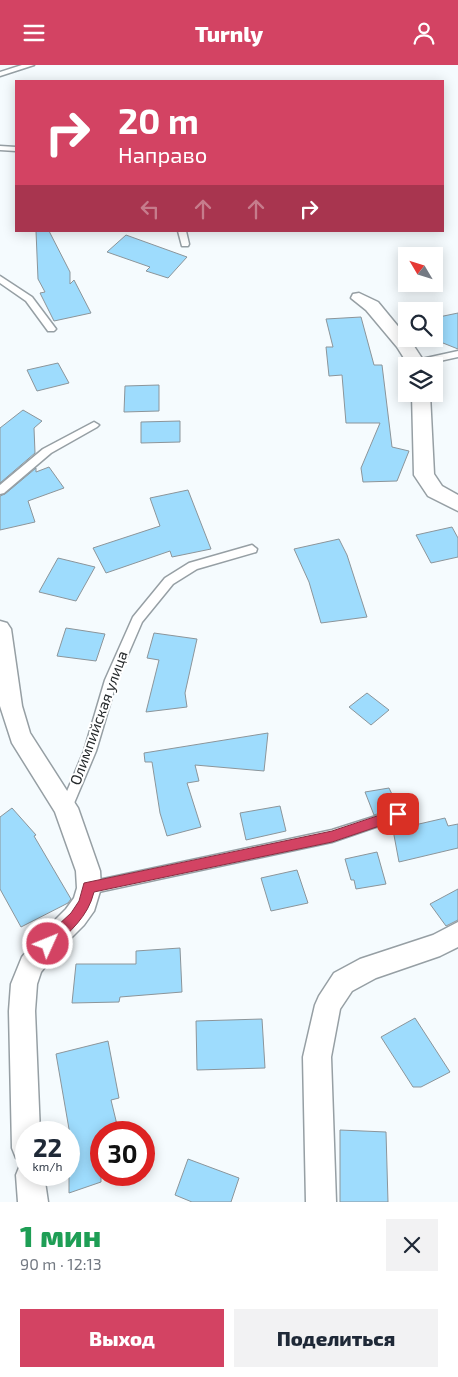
<!DOCTYPE html>
<html lang="ru">
<head>
<meta charset="utf-8">
<style>
  :root { --surface:#fff; --page:#f2f2f3; --text:#1f2937; --muted:#747a83; --accent:#d34363 }
  body { margin:0; font-family:"Exo 2",sans-serif; background:var(--page); color:var(--text); height:100vh; display:flex; flex-direction:column; font-size:19px; white-space:nowrap }
  * { box-sizing:border-box; margin:0 }
  p { font-size:16px; color:var(--muted) }
  .icon { flex:none; width:28px; height:28px; fill:none; stroke:currentColor; stroke-width:2; stroke-linecap:round; stroke-linejoin:round }
  .map { position:relative; height:1137px; overflow:hidden }
  .sheet { display:flex; flex-direction:column; background:var(--surface); flex:1 }
  .sheet>* { flex:none }
  .guide { position:absolute; left:15px; top:15px; width:429px; height:152px; border-radius:0px; box-shadow:0 2px 12px #0003; background:#d34363; color:#fff; overflow:hidden }
  .needle { width:32px; rotate:308deg }
  .controls { position:absolute; left:398px; top:182px; display:grid; gap:10px }
  .controls a { display:grid; place-items:center; width:45px; height:45px; border-radius:0px; background:var(--surface); box-shadow:0 2px 12px #0003; font-size:25px }
  .speed { position:absolute; left:15px; top:1056px; display:flex; gap:10px; font-size:25px; font-weight:700; text-align:center }
  .speed>* { display:grid; place-content:center; width:65px; height:65px; border-radius:50%; background:var(--surface); box-shadow:0 2px 12px #0003; line-height:1 }
  .speed small { font-size:12px; font-weight:400 }
  .speed .limit { border:8px solid #d22; background:#fff; color:#111 }
  .pin { position:absolute; display:grid; place-items:center; width:42px; height:42px; color:#fff; margin:-21px; border-radius:10px; box-shadow:0 2px 8px #0006 }
  .me { position:absolute; width:55px; margin:-28px; rotate:46deg; stroke-linejoin:round; filter:drop-shadow(0 0 4px #0008) }
  .turn { display:flex; align-items:center; gap:18px; height:105px; padding:0 20px; font-size:22px }
  .turn .icon { width:65px; height:65px; stroke-width:2.5 }
  .turn b { display:block; font-size:35px; line-height:42px }
  .lanes { display:flex; align-items:center; height:48px; padding:0 20px; background:#0003; justify-content:center; gap:25px; direction:ltr }
  .lanes .off { opacity:.35 }
  .round { display:grid; place-items:center; flex:none; width:52px; height:52px; border-radius:0px; background:var(--page) }
  .head { display:flex; align-items:center; justify-content:space-between; height:85px; padding:0 20px }
  h1 { font-size:30px; font-weight:800; line-height:38px; color:#1e9e55 }
  .cta { display:flex; gap:10px; margin-top:auto; padding:10px 20px }
  .cta a { flex:1; height:58px; border-radius:0px; background:var(--accent); color:#fff; font-size:20px; font-weight:800; line-height:58px; text-align:center }
  .cta a+a { background:var(--page); color:var(--text) }
  header { display:flex; justify-content:space-between; align-items:center; height:65px; padding:0 20px; background:var(--accent); color:#fff; font-size:22px; font-weight:800 }
  .map>svg:first-child { display:block }
</style>
</head>
<body>
<header><svg class="icon" aria-label="menu" viewBox="0 0 24 24"><path d="M4 6h16M4 12h16M4 18h16"/></svg>Turnly<svg class="icon" aria-label="person" viewBox="0 0 24 24"><circle cx="12" cy="8" r="4"/><path d="M4 21q1-7 8-7t8 7"/></svg></header>
<div class="map">
<svg width="458" height="1137" viewBox="0 0 458 1137">
  <rect width="100%" height="100%" fill="#f5fbfe"/>
  <g fill="#9edcfd" stroke="#8c959a">
    <path d="M36 166H49L70 207V219L74 215 91 248 54 256 40 228 45 227 38 214Z"/>
    <path d="M126 170 187 192 168 213 146 206 150 202 107 187Z"/>
    <path d="M458 248V284L438 276 434 269V253Z"/>
    <path d="M361 252 374 300H382L392 382 409 386 397 416 363 417 361 403 380 358H346L342 310 329 311 326 282H333L326 254Z"/>
    <path d="M58 298 69 318 37 326 27 305Z"/>
    <path d="M159 320V346L124 347 125 321Z"/>
    <path d="M23 345 42 356 34 363 35 388 0 418V363Z"/>
    <path d="M180 356V377L141 378V357Z"/>
    <path d="M49 402 64 423 28 436 35 457 0 465V431L5 429 36 403V407Z"/>
    <path d="M188 425 211 484 172 492 170 486 106 508 93 483 160 461 150 433Z"/>
    <path d="M452 462 458 473V492L431 498 416 470Z"/>
    <path d="M339 474 347 490 367 552 321 558 309 517 294 484Z"/>
    <path d="M58 493 95 502 76 536 39 527Z"/>
    <path d="M66 563 105 569 96 596 57 591Z"/>
    <path d="M154 568 197 574 185 628 187 642 146 647 159 595 147 593Z"/>
    <path d="M367 628 389 645 371 660 349 642Z"/>
    <path d="M268 668 264 706 195 700 199 716 187 718 201 762 167 771 160 748 152 697H145L144 688Z"/>
    <path d="M389 723 398 742 374 750 365 727Z"/>
    <path d="M280 741 286 766 246 775 240 748Z"/>
    <path d="M12 743 36 770 34 771 71 834 68 838 21 862 0 824V752Z"/>
    <path d="M445 753 448 761 458 759V783L399 797 393 765Z"/>
    <path d="M377 787 386 819 356 824 354 815H351L345 794Z"/>
    <path d="M297 805 308 838 271 846 261 813Z"/>
    <path d="M458 824V855L446 861 430 839Z"/>
    <path d="M180 883 182 927 120 932 119 937 72 938 76 899H136V886Z"/>
    <path d="M415 953 450 1007 421 1022H413L381 972Z"/>
    <path d="M262 954 265 1003 197 1005 196 956Z"/>
    <path d="M108 976 119 1033 111 1035 119 1068H101V1117L69 1128V1064L56 989Z"/>
    <path d="M340 1065 386 1067 388 1137H340Z"/>
    <path d="M188 1094 239 1113 231 1137H192L175 1130Z"/>
  </g>
  <g fill="none" stroke-linecap="round" stroke-linejoin="round">
    <g stroke="#969fa4" stroke-width="3">
      <g id="lane">
        <path d="M22 0H34L0 11V7Z"/>
        <path d="M0 81 16 82V86L0 85Z"/>
        <path d="M178 166H186L189 179 188 181H182Z"/>
        <path d="M0 211 32 232 56 264 54 266H48L26 236 0 218Z"/>
        <path d="M458 286V292L417 301 412 298 417 295Z"/>
        <path d="M94 357 99 360 97 362 51 388 4 428 0 429V420L43 384Z"/>
        <path d="M252 480 257 484 256 487 197 504 173 519 142 557 117 615 96 686 72 743 70 747 66 748 62 747 60 743 84 686 105 615 133 552 165 513 189 498Z"/>
        <path d="M398 744 402 745 404 749 402 753 332 777 89 829 84 827 82 823 84 819 89 817 332 765Z"/>
      </g>
    </g>
    <g stroke="#969fa4" stroke-width="3">
      <g id="street">
        <path d="M359 228 378 237 406 271V274L410 275 427 301H409L397 282 366 245 351 233 353 229Z"/>
        <path d="M412 329H430L434 409 442 421 458 430V446L428 431 414 410Z"/>
        <path d="M0 556 7 558 11 564 22 641 30 668 78 743 100 806 101 823 94 846 84 860 57 887 41 907 37 919 35 946 40 1068H26V1097L16 1093 12 1083 9 946 11 919 22 892 39 871 66 844 74 833 77 823 76 806 55 747 12 678 0 641Z"/>
        <path d="M458 857V882L440 891 376 913 352 926 340 944 331 992 336 1137H306L303 992 315 940 319 931 334 908 360 894 433 870Z"/>
        <path d="M26 1097V1110H44L48 1137H18L16 1110 20 1100Z"/>
      </g>
    </g>
    <use href="#lane" fill="#fff" fill-rule="evenodd"/>
    <use href="#street" fill="#fff" fill-rule="evenodd"/>
  </g>
  <path fill="#d34363" stroke="#892c40" d="M398 744 403 746 405 749 403 753 332 777 94 827C88 852 70 866 53 883L48 885 43 883 41 879 43 874 71 848 79 836 84 818 332 766Z"/>
  <g text-anchor="middle" stroke-width="4" stroke-linejoin="round" paint-order="stroke">
    <g font-size="15" fill="#262a2c" stroke="#fff">
      <text transform="translate(99 653) rotate(-70)" y="5">Олимпийская улица</text>
    </g>
  </g>
</svg>
<div class="controls">
<a><svg class="needle" viewBox="-14 -14 28 28"><path d="M0-13l5 13h-10z" fill="#e53935"/><path d="M0 13l5-13h-10z" fill="#747a83"/></svg></a>
<a><svg class="icon" aria-label="search" viewBox="0 0 24 24"><circle cx="10" cy="10" r="6"/><path d="M15 15l6 6"/></svg></a>
<a><svg class="icon" aria-label="layers" viewBox="0 0 24 24"><path d="M12 4l9 5-9 5-9-5zM3 14l9 5 9-5"/></svg></a>
</div>
<div class="speed"><div>22<small>km/h</small></div><div class="limit">30</div></div>
<div class="pin" style="left:398px;top:749px;background:#d93025"><svg class="icon" aria-label="arrive" viewBox="0 0 24 24"><path d="M6 21V4h12l-3 4 3 4H6"/></svg></div>
<svg class="me" style="left:48px;top:879px" viewBox="-20 -20 40 40"><circle r="17" fill="#d34363" stroke="#fff" stroke-width="3"/><path d="M0-11L8 9 0 5-8 9z" fill="#fff"/></svg>
<div class="guide">
<div class="turn"><svg class="icon" aria-label="right" viewBox="0 0 24 24"><path d="M7 20v-9h11M14 6l5 5-5 5"/></svg><div><b>20 m</b>Направо</div></div>
<div class="lanes"><svg class="icon off" aria-label="left" viewBox="0 0 24 24"><path d="M17 20v-9H6M10 6l-5 5 5 5"/></svg><svg class="icon off" aria-label="ahead" viewBox="0 0 24 24"><path d="M12 20V5M6 11l6-6 6 6"/></svg><svg class="icon off" aria-label="ahead" viewBox="0 0 24 24"><path d="M12 20V5M6 11l6-6 6 6"/></svg><svg class="icon" aria-label="right" viewBox="0 0 24 24"><path d="M7 20v-9h11M14 6l5 5-5 5"/></svg></div>
</div>
</div>
<section class="sheet">
<div class="head"><div><h1>1 мин</h1><p>90 m · 12:13</p></div><a class="round"><svg class="icon" aria-label="close" viewBox="0 0 24 24"><path d="M6 6l12 12M18 6L6 18"/></svg></a></div>
<div class="cta"><a>Выход</a><a>Поделиться</a></div>
</section>
</body>
</html>
